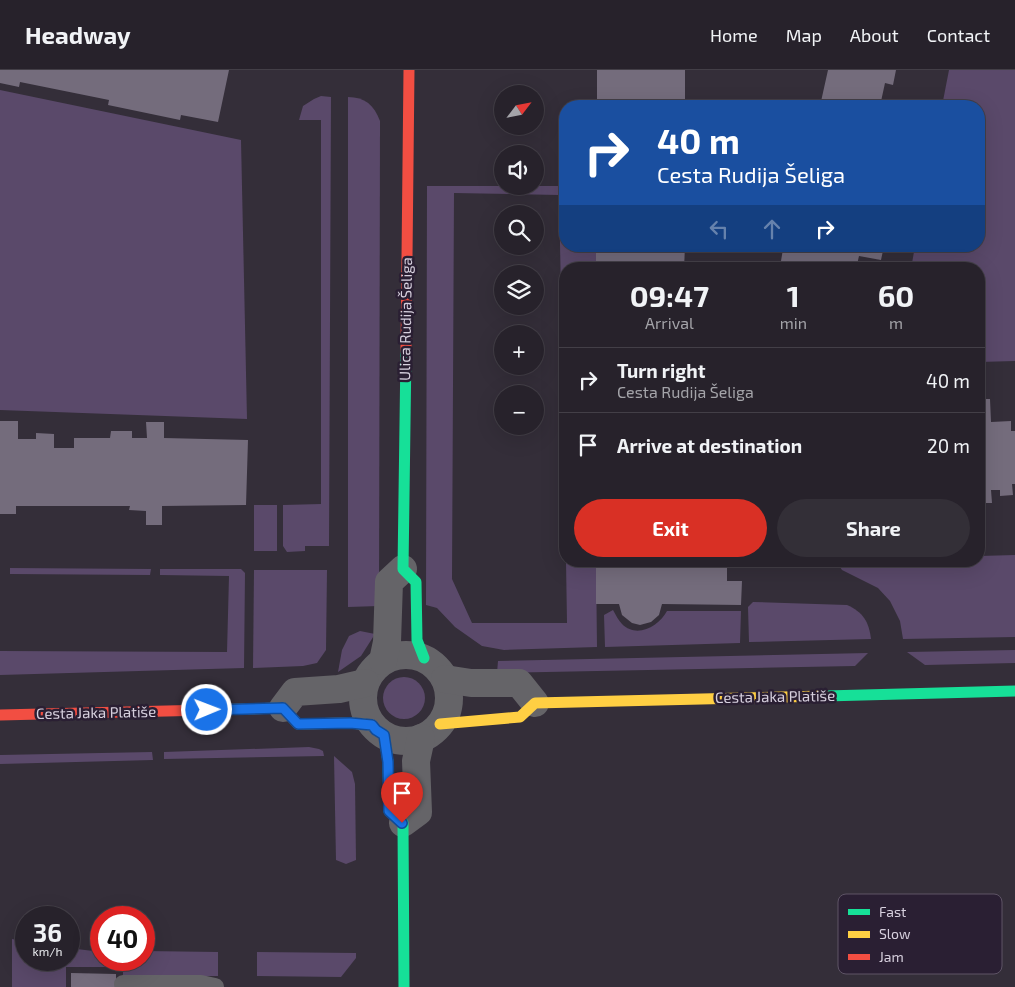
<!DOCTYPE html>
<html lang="en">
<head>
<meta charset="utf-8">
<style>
  :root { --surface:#27222b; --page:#332f37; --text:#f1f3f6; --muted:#a4a4a9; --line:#433f47; --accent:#d93025 }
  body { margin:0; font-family:"Exo 2",sans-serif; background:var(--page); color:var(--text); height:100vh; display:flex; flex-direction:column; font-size:19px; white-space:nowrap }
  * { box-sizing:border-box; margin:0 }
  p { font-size:16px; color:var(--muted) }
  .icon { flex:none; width:28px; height:28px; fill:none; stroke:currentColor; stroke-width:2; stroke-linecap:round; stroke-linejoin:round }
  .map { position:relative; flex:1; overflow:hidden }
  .sheet { position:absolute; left:559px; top:192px; width:426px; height:305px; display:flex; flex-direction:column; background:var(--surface); border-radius:20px; box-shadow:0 5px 20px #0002,0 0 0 1px var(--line) }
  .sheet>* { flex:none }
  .hud { position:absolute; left:559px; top:30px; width:426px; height:152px; border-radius:20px; box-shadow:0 5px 20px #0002,0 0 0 1px var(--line); background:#1a4fa0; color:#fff; overflow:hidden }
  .needle { width:32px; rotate:58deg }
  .buttons { position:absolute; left:494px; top:15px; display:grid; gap:10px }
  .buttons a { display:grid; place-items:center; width:50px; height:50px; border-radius:50%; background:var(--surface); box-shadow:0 5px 20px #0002,0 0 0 1px var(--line); font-size:25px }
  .speed { position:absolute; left:15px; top:836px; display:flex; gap:10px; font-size:25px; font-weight:700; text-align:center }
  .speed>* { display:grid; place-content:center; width:65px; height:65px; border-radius:50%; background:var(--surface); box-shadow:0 5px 20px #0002,0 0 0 1px var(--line); line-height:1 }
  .speed small { font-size:12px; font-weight:400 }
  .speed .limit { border:8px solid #d22; background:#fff; color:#111 }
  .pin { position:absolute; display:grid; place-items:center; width:42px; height:42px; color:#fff; margin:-51px -21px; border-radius:50% 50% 50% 0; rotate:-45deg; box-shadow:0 0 5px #0007 }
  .pin .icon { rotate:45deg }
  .me { position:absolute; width:55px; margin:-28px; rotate:89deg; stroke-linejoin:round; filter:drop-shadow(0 0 4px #0008) }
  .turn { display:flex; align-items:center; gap:18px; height:105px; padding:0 15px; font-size:22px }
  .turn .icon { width:65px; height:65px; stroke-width:2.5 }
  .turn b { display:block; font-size:35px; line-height:42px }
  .lanes { display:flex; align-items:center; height:48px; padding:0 15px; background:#0003; justify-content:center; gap:25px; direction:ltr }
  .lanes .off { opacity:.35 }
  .eta { display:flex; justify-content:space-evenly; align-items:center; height:85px; text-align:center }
  .eta b { font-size:30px; font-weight:700; line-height:35px }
  .action { display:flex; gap:10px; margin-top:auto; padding:10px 15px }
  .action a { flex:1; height:58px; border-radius:30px; background:var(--accent); color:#fff; font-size:20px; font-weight:700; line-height:58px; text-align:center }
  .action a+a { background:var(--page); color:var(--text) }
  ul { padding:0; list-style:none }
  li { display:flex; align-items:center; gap:15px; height:65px; padding:0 15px; border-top:1px solid var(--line) }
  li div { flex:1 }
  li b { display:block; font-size:19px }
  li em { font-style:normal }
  header { display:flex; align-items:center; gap:30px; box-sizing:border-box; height:70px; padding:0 25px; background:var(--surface); border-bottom:1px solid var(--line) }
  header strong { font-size:24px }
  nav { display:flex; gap:28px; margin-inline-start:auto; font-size:18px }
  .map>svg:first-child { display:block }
</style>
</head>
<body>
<header>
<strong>Headway</strong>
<nav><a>Home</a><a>Map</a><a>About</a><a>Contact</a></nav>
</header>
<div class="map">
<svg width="1015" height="917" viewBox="0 0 1015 917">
  <rect width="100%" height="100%" fill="#342e39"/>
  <g fill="#5a496a">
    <path d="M949 0H1015V291L979 292V199H911L915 176H979V36H942Z"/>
    <path d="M0 20 241 70 247 349 0 340Z"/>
    <path d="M321 26 331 27 329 476H305V481L287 482 283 476V435L321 434V50H299L303 36 314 29Z"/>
    <path d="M348 27C365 27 374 35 380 51L379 536 348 537Z"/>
    <path d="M427 116H565V176H596V199H565V418L559 125 454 123 452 509 472 553H567L566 491H596L597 577 504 580 482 576 455 557 437 538 426 535Z"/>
    <rect x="254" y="435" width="23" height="46"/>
    <path d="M1015 485V567L903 569 900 551 890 531 878 518 842 500 838 494 844 491H979V486Z"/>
    <path d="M10 498 151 499 150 505 10 504Z"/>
    <path d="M160 499H241L245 503 244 598 0 605V581L227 582 229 506 160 505Z"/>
    <path d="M254 500H327L326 580 317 593 303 596 253 598Z"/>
    <path d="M753 532 847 535C863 542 869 552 871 569L749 572 748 537Z"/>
    <path d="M613 540C616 545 618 550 622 554 637 569 659 556 667 541H741L740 573 605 577 604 545Z"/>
    <path d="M360 561 375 564 361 586 338 602 342 580 349 566Z"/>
    <path d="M1015 580V593L925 595 907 582Z"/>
    <path d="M868 583 855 596 497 603 498 591Z"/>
    <circle cx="404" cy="628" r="21"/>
    <path d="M309 677 319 679 323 681 324 686 164 689V682Z"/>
    <path d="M152 682 153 690 0 694V685Z"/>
    <path d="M334 686 352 702 355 714 356 790 346 794 336 790Z"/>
    <path d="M12 869 26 872V890H69V878L101 882V890H144V881L218 882V906H123V897H66V917H12Z"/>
    <path d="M257 882 356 883V888L341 907 257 906Z"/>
  </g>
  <g fill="#746c7c">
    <path d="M0 0H229L218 52 181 45 180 50 108 35 109 30 20 12 19 17 0 13Z"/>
    <rect x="597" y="0" width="88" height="36"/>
    <path d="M828 0H896L893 15 885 13 880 36H820Z"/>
    <path d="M596 176H685L684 199H596Z"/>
    <path d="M788 176H884L881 190 859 186 856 199H789L790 193 781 191 783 179H787Z"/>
    <path d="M979 329H990L991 352 1011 351V361H1015V414H1012L1013 425 1000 426V420H991L992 433H979Z"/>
    <path d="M0 351H18V369H36V363L54 364V378H74V368H110L111 361H132V368H147L146 352H164V368L248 370 246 435 162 436V455H146V441L129 440 130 436H16V444H0Z"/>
    <path d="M596 491H727V511H742L741 535 662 534 659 545 651 552 640 555 632 553 622 545 619 534H596Z"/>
    <path d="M71 903 116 904V917H71Z"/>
  </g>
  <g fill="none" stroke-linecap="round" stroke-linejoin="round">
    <path stroke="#656468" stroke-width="18" d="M123 914H201L215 917"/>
    <g stroke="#656468" stroke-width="28">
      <circle cx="406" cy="628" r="43"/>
      <path d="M383 591 387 572 389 512 403 499"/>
      <path d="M445 609 471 613H519L535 633"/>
      <path d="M283 638 295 622 339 619 365 613"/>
      <path d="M403 753 418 742 416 691 421 668"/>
    </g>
    <g stroke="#16e098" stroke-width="11">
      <path d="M406 281 403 499 416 512 417 570 424 588"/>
      <path d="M825 626 1015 621"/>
      <path d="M384 665 388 692 389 741 403 753 404 917"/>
    </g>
    <g stroke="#ffcf43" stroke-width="11">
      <path d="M208 640 283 638 298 654 350 653 372 655"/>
      <path d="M440 654 520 647 535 633 825 626"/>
    </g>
    <g stroke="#f24e42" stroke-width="11">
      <path d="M406 281 409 0"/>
      <path d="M0 645 208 640"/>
    </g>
  </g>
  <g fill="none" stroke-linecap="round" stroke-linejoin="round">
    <g stroke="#114b97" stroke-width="12">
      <path id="route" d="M207 640 283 638 298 654 350 653 372 655 376 660 384 665 388 692 389 741 402 753"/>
    </g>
    <use href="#route" stroke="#1a73e8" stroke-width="9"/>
  </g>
  <g text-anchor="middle" stroke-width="5" stroke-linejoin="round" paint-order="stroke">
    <g font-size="15" fill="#d7d0de" stroke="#2a1f33">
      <text transform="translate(406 249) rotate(-89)" y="5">Ulica Rudija Šeliga</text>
      <text transform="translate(775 627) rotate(-1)" y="5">Cesta Jaka Platiše</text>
      <text transform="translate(96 643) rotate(-1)" y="5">Cesta Jaka Platiše</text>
    </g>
  </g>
  <rect x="838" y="824" width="164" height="80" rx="8" fill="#2a1f33" stroke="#5e5466" stroke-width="1"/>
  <rect x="848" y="839" width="22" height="6" fill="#16e098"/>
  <rect x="848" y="861" width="22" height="7" fill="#ffcf43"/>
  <rect x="848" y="884" width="22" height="6" fill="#f24e42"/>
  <g font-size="14" fill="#d7d0de">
    <text x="879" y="847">Fast</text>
    <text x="879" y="869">Slow</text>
    <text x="879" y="892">Jam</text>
  </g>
</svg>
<div class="buttons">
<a><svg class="needle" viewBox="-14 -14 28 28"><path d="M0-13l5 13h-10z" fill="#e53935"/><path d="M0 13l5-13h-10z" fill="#a4a4a9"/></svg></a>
<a><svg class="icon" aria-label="sound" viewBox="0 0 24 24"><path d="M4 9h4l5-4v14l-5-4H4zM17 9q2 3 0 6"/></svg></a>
<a><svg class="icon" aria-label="search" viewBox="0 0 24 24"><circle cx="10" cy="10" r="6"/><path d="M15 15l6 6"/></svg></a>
<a><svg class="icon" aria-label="layers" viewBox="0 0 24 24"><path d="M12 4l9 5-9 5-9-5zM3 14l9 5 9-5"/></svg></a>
<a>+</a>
<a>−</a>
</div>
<div class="speed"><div>36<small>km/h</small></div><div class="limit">40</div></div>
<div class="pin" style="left:402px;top:753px;background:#d93025"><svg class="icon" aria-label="arrive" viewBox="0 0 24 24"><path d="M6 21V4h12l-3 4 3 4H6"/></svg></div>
<svg class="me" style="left:207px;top:640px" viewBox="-20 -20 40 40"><circle r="17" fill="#1a73e8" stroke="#fff" stroke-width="3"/><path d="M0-11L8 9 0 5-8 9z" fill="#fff"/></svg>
<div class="hud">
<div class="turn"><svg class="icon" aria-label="right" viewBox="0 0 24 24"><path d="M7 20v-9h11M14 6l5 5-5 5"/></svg><div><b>40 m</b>Cesta Rudija Šeliga</div></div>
<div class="lanes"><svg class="icon off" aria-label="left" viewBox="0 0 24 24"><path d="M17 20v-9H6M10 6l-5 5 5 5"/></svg><svg class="icon off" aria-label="ahead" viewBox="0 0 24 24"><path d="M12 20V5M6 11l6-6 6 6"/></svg><svg class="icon" aria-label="right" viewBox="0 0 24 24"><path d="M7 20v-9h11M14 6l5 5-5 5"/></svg></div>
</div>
<section class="sheet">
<div class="eta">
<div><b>09:47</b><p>Arrival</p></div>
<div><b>1</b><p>min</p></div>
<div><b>60</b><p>m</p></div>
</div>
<ul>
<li><svg class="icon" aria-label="right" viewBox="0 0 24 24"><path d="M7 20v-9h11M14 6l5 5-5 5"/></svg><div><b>Turn right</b><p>Cesta Rudija Šeliga</p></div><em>40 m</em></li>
<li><svg class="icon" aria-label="arrive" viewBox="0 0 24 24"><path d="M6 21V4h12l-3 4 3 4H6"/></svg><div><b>Arrive at destination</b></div><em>20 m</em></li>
</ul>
<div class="action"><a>Exit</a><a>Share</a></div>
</section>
</div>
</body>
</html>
